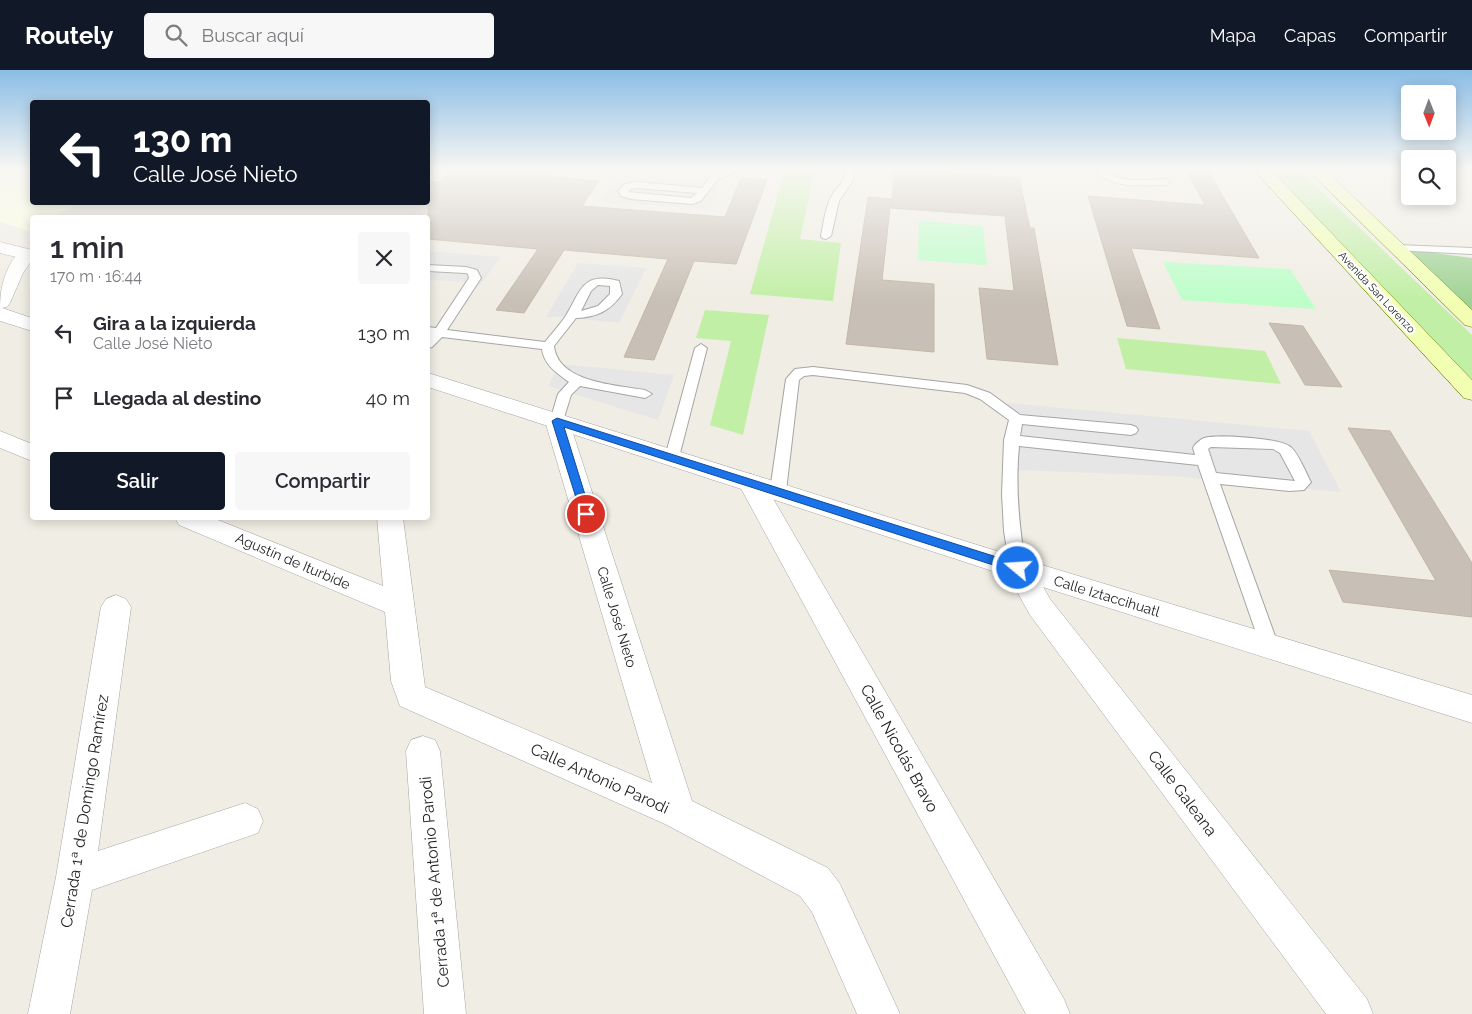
<!DOCTYPE html>
<html lang="es">
<head>
<meta charset="utf-8">
<style>
  :root { --surface:#fff; --page:#f7f7f7; --text:#2b2b33; --muted:#7c7c81; --accent:#111827 }
  body { margin:0; font-family:Raleway,sans-serif; background:var(--page); color:var(--text); height:100vh; display:flex; flex-direction:column; font-size:19px; white-space:nowrap }
  * { box-sizing:border-box; margin:0 }
  p { font-size:16px; color:var(--muted) }
  .icon { flex:none; width:28px; height:28px; fill:none; stroke:currentColor; stroke-width:2; stroke-linecap:round; stroke-linejoin:round }
  .map { position:relative; flex:1; overflow:hidden }
  .panel { position:absolute; left:30px; top:145px; width:400px; height:305px; display:flex; flex-direction:column; background:var(--surface); border-radius:5px; box-shadow:0 2px 12px #0003 }
  .panel>* { flex:none }
  .top-card { position:absolute; left:30px; top:30px; width:400px; height:105px; border-radius:5px; box-shadow:0 2px 12px #0003; background:#111827; color:#fff; overflow:hidden }
  .needle { width:32px; rotate:179deg }
  .tools { position:absolute; left:1401px; top:15px; display:grid; gap:10px }
  .tools a { display:grid; place-items:center; width:55px; height:55px; border-radius:5px; background:var(--surface); box-shadow:0 2px 12px #0003; font-size:25px }
  .pin { position:absolute; display:grid; place-items:center; width:42px; height:42px; color:#fff; margin:-21px; border:2px solid #fff; border-radius:50%; box-shadow:0 1px 5px #0007 }
  .me { position:absolute; width:55px; margin:-28px; rotate:288deg; stroke-linejoin:round; filter:drop-shadow(0 0 4px #0008) }
  .turn { display:flex; align-items:center; gap:18px; height:105px; padding:0 20px; font-size:22px }
  .turn .icon { width:65px; height:65px; stroke-width:2.5 }
  .turn b { display:block; font-size:35px; line-height:42px }
  .round { display:grid; place-items:center; flex:none; width:52px; height:52px; border-radius:5px; background:var(--page) }
  .headline { display:flex; align-items:center; justify-content:space-between; height:85px; padding:0 20px }
  h1 { font-size:30px; font-weight:600; line-height:38px }
  .button { display:flex; gap:10px; margin-top:auto; padding:10px 20px }
  .button a { flex:1; height:58px; border-radius:5px; background:var(--accent); color:#fff; font-size:20px; font-weight:600; line-height:58px; text-align:center }
  .button a+a { background:var(--page); color:var(--text) }
  ul { padding:0; list-style:none }
  li { display:flex; align-items:center; gap:15px; height:65px; padding:0 20px }
  li div { flex:1 }
  li b { display:block; font-size:19px }
  li em { font-style:normal }
  header { display:flex; align-items:center; gap:30px; box-sizing:border-box; height:70px; padding:0 25px; background:var(--accent); color:#fff }
  header strong { font-size:24px }
  nav { display:flex; gap:28px; margin-inline-start:auto; font-size:18px }
  .search { width:350px; height:45px; background:var(--page); display:flex; align-items:center; gap:12px; box-sizing:border-box; padding:0 18px; border-radius:5px; color:var(--muted); font-size:19px }
  .map>svg:first-child { display:block }
</style>
</head>
<body>
<header>
<strong>Routely</strong>
<div class="search"><svg class="icon" aria-label="search" viewBox="0 0 24 24"><circle cx="10" cy="10" r="6"/><path d="M15 15l6 6"/></svg>Buscar aquí</div>
<nav><a>Mapa</a><a>Capas</a><a>Compartir</a></nav>
</header>
<div class="map">
<svg width="1472" height="944" viewBox="0 0 1472 944">
  <rect width="100%" height="100%" fill="#f0ede4"/>
  <path fill="#fbffde" d="M0 99H32V132L78 133 54 147 32 148 31 162 0 152Z"/>
  <g fill="#c1efa5">
    <path d="M785 99H815L800 169 841 173 833 231 750 224Z"/>
    <path d="M1267 99H1298L1472 265V316Z"/>
    <path d="M705 240 769 245 743 365 710 355 731 271 696 268Z"/>
    <path d="M1117 268 1265 281 1281 314 1126 299Z"/>
  </g>
  <path fill="#a0d395" d="M1404 179 1472 188V241Z"/>
  <g fill="#bdfec9">
    <path d="M919 151 983 156 987 195 918 190Z"/>
    <path d="M1163 192 1290 199 1316 239 1182 230Z"/>
  </g>
  <g fill="#e6e6e6">
    <path d="M617 105 712 112 720 111 710 139 602 132Z"/>
    <path d="M428 181 501 187 480 215 468 212 428 210Z"/>
    <path d="M578 193 646 198 619 253 565 247H546Z"/>
    <path d="M560 294 674 305 658 350 548 316Z"/>
    <path d="M1007 333 1309 361 1341 422 1172 406 1015 400Z"/>
  </g>
  <g fill="#c8c0b6" stroke="#c3b5a5">
    <path d="M452 99H521L554 101 549 107 599 111 582 136 725 147 741 108 767 110 736 194 694 191 654 290 624 287 668 189 564 180 524 243 496 240 538 179 428 169V111L440 112Z"/>
    <path d="M895 99 1019 108 1030 158H1034L1058 295 987 289 979 218 1014 221 1005 146 891 138Z"/>
    <path d="M1191 99H1207L1259 188 1131 178 1160 259 1127 256 1088 126 1205 135 1187 102Z"/>
    <path d="M868 127 891 129 882 210 934 214V282L846 274Z"/>
    <path d="M1269 253 1303 256 1342 317 1305 315Z"/>
    <path d="M1348 358 1390 361 1472 493V547L1343 532 1329 500 1436 511Z"/>
  </g>
  <g fill="none" stroke-linecap="round" stroke-linejoin="round">
    <g stroke="#a5a5a5" stroke-width="2">
      <g id="service">
        <path d="M726 99H759L754 102 737 101 717 110 701 131 692 134 631 129 621 126 618 121 625 114 637 112 702 118 711 106ZM637 118 697 123 691 128 628 122 631 119Z"/>
        <path d="M846 99H856L853 110 839 131 831 166 826 169 822 168 821 166C823 154 825 142 829 131 834 119 846 112 846 99Z"/>
        <path d="M1094 99H1104C1117 115 1148 109 1166 109L1171 112 1166 115C1143 115 1110 120 1094 99Z"/>
        <path d="M1397 175 1472 178V184L1393 180 1392 178Z"/>
        <path d="M428 195 466 197 477 200 481 208 447 260 545 272C551 264 559 256 565 247 581 222 581 201 619 211L622 224C610 241 597 247 576 248L554 276C558 313 617 315 645 320L652 324 645 328 580 316 571 325 562 354H552L550 351 558 324 569 312C557 303 544 295 542 279L442 267 432 277 428 278V267L430 265H428V257L436 258 469 208 468 204 465 203 428 201ZM598 215 610 216V224L598 236 581 241 591 221Z"/>
        <path d="M701 274 707 278 679 387 677 390H667L665 387 695 278Z"/>
        <path d="M813 297 967 315 990 323 1020 345 1131 355 1136 357 1138 360 1136 363 1131 365 1022 354 1020 366 1195 385 1193 378C1195 374 1200 370 1204 368 1217 364 1277 368 1289 376 1297 380 1306 403 1311 412L1304 420 1289 421 1220 414 1279 577 1276 582 1270 584 1264 582 1261 577 1198 395 1019 376C1015 417 1019 457 1026 498L1024 502 1018 504 1012 502 1010 498 1004 461 1002 424 1004 370 1009 350 980 329 965 323 813 305 804 306 799 310 786 421 783 425 778 426 773 425 770 421 786 309 795 299ZM1211 377 1273 379 1280 383 1295 411 1216 403 1208 379Z"/>
      </g>
    </g>
    <g stroke="#a5a5a5" stroke-width="1">
      <g id="minor">
        <path d="M27 179 32 181V190L23 203 10 233 7 237 2 238 32 248V261L0 251C0 225 0 213 12 191 17 185 19 181 27 179Z"/>
        <path d="M557 344 565 346 569 351 692 731 828 798 840 814 900 944H857L812 842 800 826 665 754 400 636 391 611 385 542 179 455 175 448H213L383 516 377 448H403L425 617 652 713 545 351 549 346Z"/>
        <path d="M0 361 32 374V391L0 378Z"/>
        <path d="M751 404 760 407 764 413 1064 929 1070 944H1026L738 413 742 407Z"/>
        <path d="M1018 487 1028 490 1050 529 1367 929 1373 944H1326L1030 545 1004 498 1008 490Z"/>
        <path d="M116 525 126 529 131 537 98 781 245 733 258 739 263 751 258 763 92 820 70 944H28L56 807 101 537 106 529Z"/>
        <path d="M423 666 435 670 440 681 466 944H424L406 681 411 670Z"/>
      </g>
    </g>
    <g stroke="#a5a5a5" stroke-width="1">
      <g id="tertiary">
        <path d="M0 172 32 180V191L0 183Z"/>
        <path d="M428 303 1019 488 1472 625V653L1008 506 428 317Z"/>
      </g>
    </g>
    <g stroke="#607b00" stroke-width="1">
      <g id="secondary">
        <path d="M1253 99H1270L1472 310V330L1464 328Z"/>
        <path d="M1307 99H1324L1472 240V257L1465 255Z"/>
      </g>
    </g>
    <use href="#service" fill="#fff" fill-rule="evenodd"/>
    <use href="#minor" fill="#fff" fill-rule="evenodd"/>
    <use href="#tertiary" fill="#fff" fill-rule="evenodd"/>
    <use href="#secondary" fill="#f2ffb3" fill-rule="evenodd"/>
  </g>
  <linearGradient id="sky" x2="0" y2="1"><stop stop-color="#8bbde6"/><stop offset="0.43" stop-color="#f8f7f3"/><stop offset="1" stop-color="#f8f7f3" stop-opacity="0"/></linearGradient>
  <rect width="1472" height="231" fill="url(#sky)"/>
  <path fill="#1a73e8" stroke="#114b97" d="M557 348 1022 495 1024 498 1018 503 564 357 591 444 590 447H582L552 351Z"/>
  <g text-anchor="middle" stroke-width="4.5" stroke-linejoin="round" paint-order="stroke">
    <g font-size="11" fill="#1e1e1e" stroke="#fff">
      <text transform="translate(1377 222) rotate(47)" y="4">Avenida San Lorenzo</text>
    </g>
    <g font-size="14" fill="#1e1e1e" stroke="#fff">
      <text transform="translate(293 491) rotate(23)" y="5">Agustín de Iturbide</text>
      <text transform="translate(1107 526) rotate(17)" y="5">Calle Iztaccihuatl</text>
      <text transform="translate(617 547) rotate(73)" y="5">Calle José Nieto</text>
    </g>
    <g font-size="16" fill="#1e1e1e" stroke="#fff">
      <text transform="translate(900 678) rotate(61)" y="6">Calle Nicolás Bravo</text>
      <text transform="translate(600 708) rotate(24)" y="6">Calle Antonio Parodi</text>
      <text transform="translate(1183 723) rotate(53)" y="6">Calle Galeana</text>
      <text transform="translate(84 741) rotate(-81)" y="6">Cerrada 1ª de Domingo Ramírez</text>
      <text transform="translate(434 812) rotate(-95)" y="6">Cerrada 1ª de Antonio Parodi</text>
    </g>
  </g>
</svg>
<div class="tools">
<a><svg class="needle" viewBox="-14 -14 28 28"><path d="M0-13l5 13h-10z" fill="#e53935"/><path d="M0 13l5-13h-10z" fill="#7c7c81"/></svg></a>
<a><svg class="icon" aria-label="search" viewBox="0 0 24 24"><circle cx="10" cy="10" r="6"/><path d="M15 15l6 6"/></svg></a>
</div>
<div class="pin" style="left:586px;top:444px;background:#d93025"><svg class="icon" aria-label="arrive" viewBox="0 0 24 24"><path d="M6 21V4h12l-3 4 3 4H6"/></svg></div>
<svg class="me" style="left:1018px;top:498px" viewBox="-20 -20 40 40"><circle r="17" fill="#1a73e8" stroke="#fff" stroke-width="3"/><path d="M0-11L8 9 0 5-8 9z" fill="#fff"/></svg>
<div class="top-card">
<div class="turn"><svg class="icon" aria-label="left" viewBox="0 0 24 24"><path d="M17 20v-9H6M10 6l-5 5 5 5"/></svg><div><b>130 m</b>Calle José Nieto</div></div>
</div>
<section class="panel">
<div class="headline"><div><h1>1 min</h1><p>170 m · 16:44</p></div><a class="round"><svg class="icon" aria-label="close" viewBox="0 0 24 24"><path d="M6 6l12 12M18 6L6 18"/></svg></a></div>
<ul>
<li><svg class="icon" aria-label="left" viewBox="0 0 24 24"><path d="M17 20v-9H6M10 6l-5 5 5 5"/></svg><div><b>Gira a la izquierda</b><p>Calle José Nieto</p></div><em>130 m</em></li>
<li><svg class="icon" aria-label="arrive" viewBox="0 0 24 24"><path d="M6 21V4h12l-3 4 3 4H6"/></svg><div><b>Llegada al destino</b></div><em>40 m</em></li>
</ul>
<div class="button"><a>Salir</a><a>Compartir</a></div>
</section>
</div>
</body>
</html>
